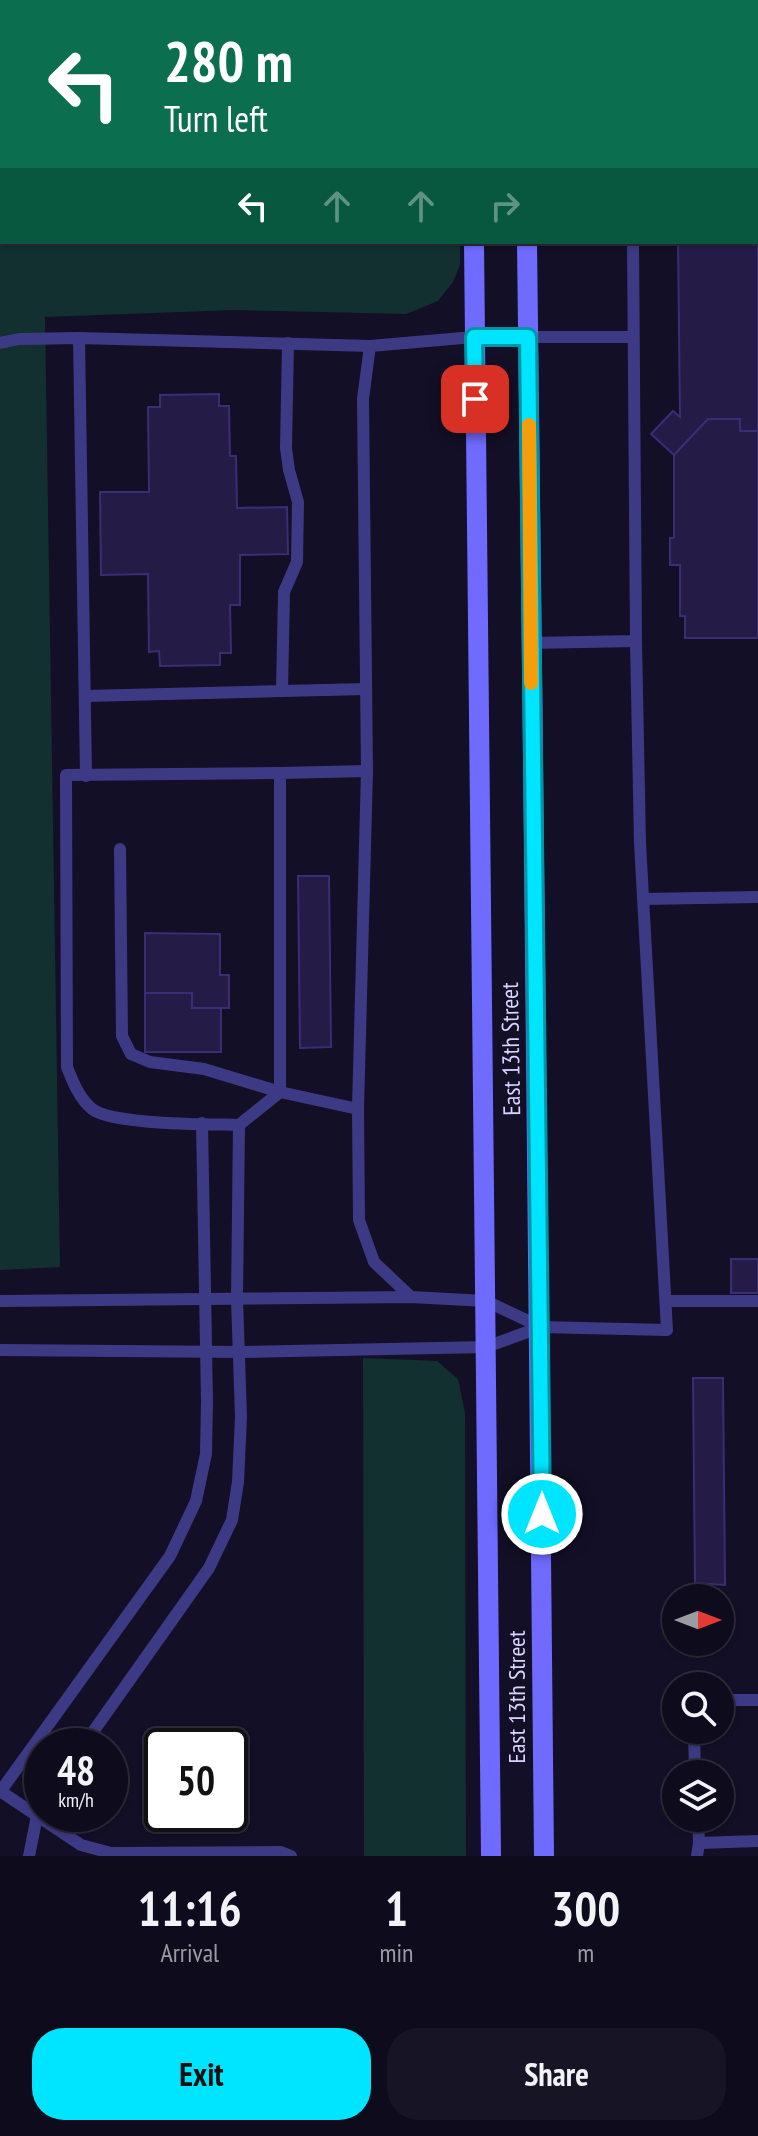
<!DOCTYPE html>
<html lang="en">
<head>
<meta charset="utf-8">
<style>
  :root { --surface:#0e0b1c; --page:#171425; --text:#f1f3f6; --muted:#9b9ba3; --line:#2e2b3b; --accent:#00e5ff }
  body { margin:0; font-family:"PT Sans Narrow",sans-serif; background:var(--page); color:var(--text); height:100vh; display:flex; flex-direction:column; font-size:30px; white-space:nowrap }
  * { box-sizing:border-box; margin:0 }
  p { font-size:26px; color:var(--muted) }
  .icon { flex:none; width:44px; height:44px; fill:none; stroke:currentColor; stroke-width:2; stroke-linecap:round; stroke-linejoin:round }
  .map { position:relative; height:1856px; overflow:hidden }
  .details { display:flex; flex-direction:column; background:var(--surface); flex:1 }
  .details>* { flex:none }
  .guide { position:absolute; left:0px; top:0px; width:758px; height:244px; box-shadow:0 2px 6px #0004,0 0 0 2px var(--line); background:#0b6e4f; color:#fff; overflow:hidden }
  .needle { width:52px; rotate:90deg }
  .tools { position:absolute; left:662px; top:1584px; display:grid; gap:16px }
  .tools a { display:grid; place-items:center; width:72px; height:72px; border-radius:50%; background:var(--surface); box-shadow:0 2px 6px #0004,0 0 0 2px var(--line); font-size:40px }
  .speed { position:absolute; left:24px; top:1728px; display:flex; gap:16px; font-size:40px; font-weight:700; text-align:center }
  .speed>* { display:grid; place-content:center; width:104px; height:104px; border-radius:50%; background:var(--surface); box-shadow:0 2px 6px #0004,0 0 0 2px var(--line); line-height:1 }
  .speed small { font-size:20px; font-weight:400 }
  .speed .limit { border:4px solid #111; border-radius:12px; background:#fff; color:#111 }
  .pin { position:absolute; display:grid; place-items:center; width:68px; height:68px; color:#fff; margin:-34px; border-radius:16px; box-shadow:0 4px 12px #0006 }
  .me { position:absolute; width:88px; margin:-44px; rotate:0deg; stroke-linejoin:round; filter:drop-shadow(0 0 6px #0008) }
  .turn { display:flex; align-items:center; gap:28px; height:168px; padding:0 32px; font-size:36px }
  .turn .icon { width:104px; height:104px; stroke-width:2.5 }
  .turn b { display:block; font-size:56px; line-height:68px }
  .lanes { display:flex; align-items:center; height:76px; padding:0 32px; background:#0003; justify-content:center; gap:40px; direction:ltr }
  .lanes .off { opacity:.35 }
  .eta { display:flex; justify-content:space-evenly; align-items:center; height:136px; text-align:center }
  .eta b { font-size:48px; font-weight:600; line-height:56px }
  .action { display:flex; gap:16px; margin-top:auto; padding:16px 32px }
  .action a { flex:1; height:92px; border-radius:32px; background:var(--accent); color:#111; font-size:32px; font-weight:600; line-height:92px; text-align:center }
  .action a+a { background:var(--page); color:var(--text) }
  .map>svg:first-child { display:block }
</style>
</head>
<body>
<div class="map">
<svg width="758" height="1856" viewBox="0 0 758 1856">
  <rect width="100%" height="100%" fill="#130f26"/>
  <g fill="#12302f">
    <path d="M0 0H457L2 2V242H460V265L453 282 438 301 406 314 234 310 45 317 60 1267 0 1270Z"/>
    <path d="M363 1358 437 1361 458 1379 465 1413 466 1856H364Z"/>
  </g>
  <g fill="#241b47" stroke="#3b2d73" stroke-width="2">
    <path d="M756 183H758V431H740V419H708L674 455 651 434 673 411 680 417 678 242H756Z"/>
    <path d="M219 394V406H229L230 456H236L237 508 287 507 288 554 240 555V605H230L231 653H220V665L160 666 159 651 149 652 148 574 101 575 100 492H149L148 407H160V395Z"/>
    <path d="M708 419H740V431H758V638H685V616H680V565H670V538H674V455Z"/>
    <path d="M298 876H329L331 1047 300 1048Z"/>
    <path d="M145 933 220 934V975H229V1008H192V993H145Z"/>
    <path d="M145 993H192V1008H221V1052H145Z"/>
    <rect x="731" y="1259" width="27" height="34"/>
    <path d="M693 1378H723L725 1585 695 1583Z"/>
  </g>
  <g fill="none" stroke-linecap="round" stroke-linejoin="round">
    <g stroke="#3d3a85" stroke-width="12">
      <path d="M631 0V2"/>
      <path d="M79 338 86 776"/>
      <path d="M0 343 19 339 79 338 370 346 474 337H633"/>
      <path d="M370 346 363 399 367 771 358 1109 359 1220 374 1262 411 1297"/>
      <path d="M530 643 636 641 633 242"/>
      <path d="M282 691 366 689"/>
      <path d="M85 696 282 691 284 592 297 562 298 502 289 470 286 448 288 343"/>
      <path d="M120 849 122 1036 131 1054 150 1062 204 1069 280 1092 358 1109"/>
      <path d="M643 899 758 897"/>
      <path d="M239 1125C210 1124 112 1125 92 1109 79 1098 73 1082 67 1067L66 775 280 773"/>
      <path d="M0 1301 411 1297 486 1301 541 1327"/>
      <path d="M666 1301H758"/>
      <path d="M0 1350 239 1352 486 1347 541 1327 667 1330 640 843 636 641"/>
      <path d="M720 1700H758"/>
      <path d="M694 1730 695 1774"/>
      <path d="M83 1746 209 1568 232 1520 238 1482 241 1417 237 1299 239 1125 280 1092V773L367 771"/>
      <path d="M0 1791 81 1845 111 1853 281 1852 291 1856"/>
      <path d="M0 1792 170 1556 196 1501 206 1454 207 1401 202 1123"/>
      <path d="M699 1843 758 1841"/>
      <path d="M29 1856 37 1816 42 1808"/>
      <path d="M697 1856 699 1843 698 1818"/>
    </g>
    <g stroke="#6f6bff" stroke-width="20">
      <path d="M471 0V2"/>
      <path d="M524 0V2"/>
      <path d="M474 242 491 1856"/>
      <path d="M527 242C533 780 541 1318 544 1856"/>
    </g>
  </g>
  <g fill="none" stroke-linecap="round" stroke-linejoin="round">
    <g stroke="#0095a6" stroke-width="20">
      <path id="route" d="M475 399 474 337H528L542 1514"/>
    </g>
    <use href="#route" stroke="#00e5ff" stroke-width="14"/>
    <path stroke="#f59e0b" stroke-width="14" d="M529 425 531 683"/>
  </g>
  <g text-anchor="middle" stroke-width="8" stroke-linejoin="round" paint-order="stroke">
    <g font-size="24" fill="#d9d4ff" stroke="#130f26">
      <text transform="translate(511 1049) rotate(-91)" y="8">East 13th Street</text>
      <text transform="translate(517 1697) rotate(-90)" y="8">East 13th Street</text>
    </g>
  </g>
</svg>
<div class="tools">
<a><svg class="needle" viewBox="-14 -14 28 28"><path d="M0-13l5 13h-10z" fill="#e53935"/><path d="M0 13l5-13h-10z" fill="#9b9ba3"/></svg></a>
<a><svg class="icon" aria-label="search" viewBox="0 0 24 24"><circle cx="10" cy="10" r="6"/><path d="M15 15l6 6"/></svg></a>
<a><svg class="icon" aria-label="layers" viewBox="0 0 24 24"><path d="M12 4l9 5-9 5-9-5zM3 14l9 5 9-5"/></svg></a>
</div>
<div class="speed"><div>48<small>km/h</small></div><div class="limit">50</div></div>
<div class="pin" style="left:475px;top:399px;background:#d93025"><svg class="icon" aria-label="arrive" viewBox="0 0 24 24"><path d="M6 21V4h12l-3 4 3 4H6"/></svg></div>
<svg class="me" style="left:542px;top:1514px" viewBox="-20 -20 40 40"><circle r="17" fill="#00e5ff" stroke="#fff" stroke-width="3"/><path d="M0-11L8 9 0 5-8 9z" fill="#fff"/></svg>
<div class="guide">
<div class="turn"><svg class="icon" aria-label="left" viewBox="0 0 24 24"><path d="M17 20v-9H6M10 6l-5 5 5 5"/></svg><div><b>280 m</b>Turn left</div></div>
<div class="lanes"><svg class="icon" aria-label="left" viewBox="0 0 24 24"><path d="M17 20v-9H6M10 6l-5 5 5 5"/></svg><svg class="icon off" aria-label="ahead" viewBox="0 0 24 24"><path d="M12 20V5M6 11l6-6 6 6"/></svg><svg class="icon off" aria-label="ahead" viewBox="0 0 24 24"><path d="M12 20V5M6 11l6-6 6 6"/></svg><svg class="icon off" aria-label="right" viewBox="0 0 24 24"><path d="M7 20v-9h11M14 6l5 5-5 5"/></svg></div>
</div>
</div>
<section class="details">
<div class="eta">
<div><b>11:16</b><p>Arrival</p></div>
<div><b>1</b><p>min</p></div>
<div><b>300</b><p>m</p></div>
</div>
<div class="action"><a>Exit</a><a>Share</a></div>
</section>
</body>
</html>
